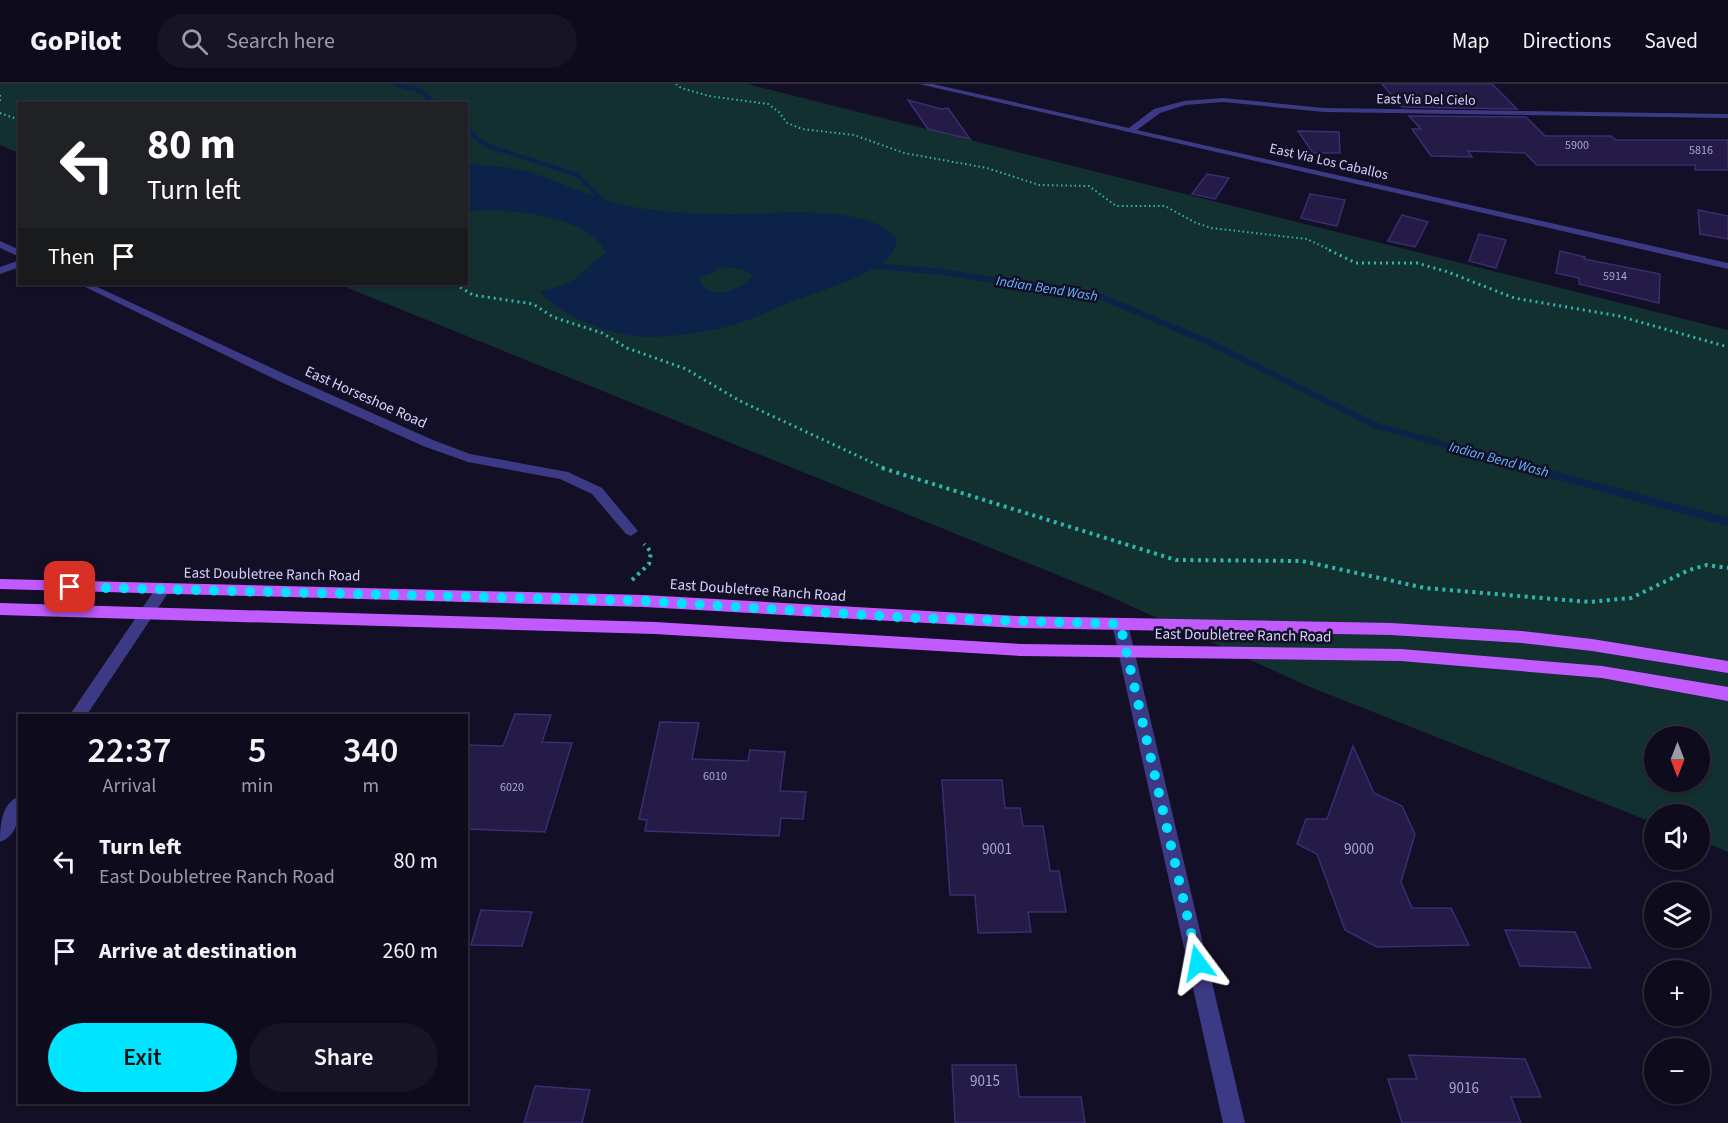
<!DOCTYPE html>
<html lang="en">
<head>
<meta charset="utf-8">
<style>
  :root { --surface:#0e0b1c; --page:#171425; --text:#f1f3f6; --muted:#9b9ba3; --line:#2e2b3b; --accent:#00e5ff }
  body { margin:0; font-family:"Source Sans 3",sans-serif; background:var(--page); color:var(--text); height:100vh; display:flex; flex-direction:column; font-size:22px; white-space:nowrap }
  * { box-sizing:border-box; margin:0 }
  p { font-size:20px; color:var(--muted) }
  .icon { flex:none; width:33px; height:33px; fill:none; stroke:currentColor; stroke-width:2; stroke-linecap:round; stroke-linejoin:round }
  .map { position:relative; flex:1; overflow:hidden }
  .side { position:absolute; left:18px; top:630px; width:450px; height:390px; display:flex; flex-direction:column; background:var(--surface); border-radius:0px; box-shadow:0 2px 4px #0004,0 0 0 2px var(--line) }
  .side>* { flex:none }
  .hud { position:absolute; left:18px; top:18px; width:450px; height:183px; border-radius:0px; box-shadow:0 2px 4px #0004,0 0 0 2px var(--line); background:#202124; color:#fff; overflow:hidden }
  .needle { width:39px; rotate:180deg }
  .controls { position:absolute; left:1644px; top:642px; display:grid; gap:12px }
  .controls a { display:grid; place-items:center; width:66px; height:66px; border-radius:50%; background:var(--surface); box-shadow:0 2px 4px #0004,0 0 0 2px var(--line); font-size:30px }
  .pin { position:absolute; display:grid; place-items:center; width:51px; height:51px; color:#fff; margin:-26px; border-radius:12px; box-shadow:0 3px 9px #0006 }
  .me { position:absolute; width:66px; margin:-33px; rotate:347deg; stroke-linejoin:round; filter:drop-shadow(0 0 4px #0008) }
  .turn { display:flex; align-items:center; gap:21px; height:126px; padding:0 30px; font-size:27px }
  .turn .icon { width:78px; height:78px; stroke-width:2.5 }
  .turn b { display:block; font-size:42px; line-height:51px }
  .then { display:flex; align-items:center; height:57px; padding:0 30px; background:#0003; gap:12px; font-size:22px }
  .eta { display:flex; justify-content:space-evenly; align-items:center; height:102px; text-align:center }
  .eta b { font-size:36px; font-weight:600; line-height:42px }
  .action { display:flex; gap:12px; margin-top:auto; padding:12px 30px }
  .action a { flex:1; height:69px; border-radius:36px; background:var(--accent); color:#111; font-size:24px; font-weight:600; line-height:69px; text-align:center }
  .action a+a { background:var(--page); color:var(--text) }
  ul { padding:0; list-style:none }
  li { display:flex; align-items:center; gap:18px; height:90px; padding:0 30px }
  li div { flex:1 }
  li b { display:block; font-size:22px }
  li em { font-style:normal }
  header { display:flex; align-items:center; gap:36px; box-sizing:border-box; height:84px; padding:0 30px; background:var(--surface); border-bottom:2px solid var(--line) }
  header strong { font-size:28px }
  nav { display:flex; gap:33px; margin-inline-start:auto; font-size:21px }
  .search { width:420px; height:54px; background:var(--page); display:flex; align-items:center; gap:15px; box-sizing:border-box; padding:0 21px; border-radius:33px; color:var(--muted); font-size:22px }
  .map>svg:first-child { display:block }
</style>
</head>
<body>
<header>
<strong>GoPilot</strong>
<div class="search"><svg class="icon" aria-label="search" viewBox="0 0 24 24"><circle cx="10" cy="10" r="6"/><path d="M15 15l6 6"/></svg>Search here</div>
<nav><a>Map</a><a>Directions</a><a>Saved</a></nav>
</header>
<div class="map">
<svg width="1728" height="1039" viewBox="0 0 1728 1039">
  <rect width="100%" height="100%" fill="#130f26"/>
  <path fill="#12302f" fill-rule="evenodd" d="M0 0H747L1728 246V768L1700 756V730H1654V739L1310 603 1102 509 338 200H466V20H20L19 69 0 61ZM1654 652H1700V698H1654Z"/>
  <path fill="#0c2248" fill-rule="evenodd" d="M467 80C483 81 500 82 517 85 551 92 582 111 616 119 650 128 685 129 720 130 766 132 865 116 897 155 896 163 894 169 887 175 861 196 827 204 796 216 775 224 754 235 732 241 708 248 672 253 646 253 613 252 560 233 540 208 552 204 565 202 576 194 586 186 594 176 606 169 590 130 502 123 467 128ZM721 183 741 185 754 190C742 206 710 219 699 196 706 190 714 189 721 183Z"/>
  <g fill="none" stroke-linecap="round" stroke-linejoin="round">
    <g stroke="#0c2248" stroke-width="4.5">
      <path d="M396 0 421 7 436 20"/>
      <path d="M466 45 485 61 577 91 607 121"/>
    </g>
    <path stroke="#0c2248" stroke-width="6" d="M866 181 942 188 1102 213 1215 261 1377 342 1535 385"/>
    <path stroke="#0c2248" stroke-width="8" d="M1529 384 1728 438"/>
  </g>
  <g fill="#241b47" stroke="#3b2d73" stroke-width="1.5">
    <path d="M1382 0H1492L1517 25 1402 23Z"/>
    <path d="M908 16 941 25 948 24 970 55 928 45Z"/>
    <path d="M1409 32 1526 33 1545 52H1611L1616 56H1728V86H1695V81H1537L1525 69 1468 67 1472 73 1431 72 1412 45H1421Z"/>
    <path d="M1298 47 1339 48 1340 69H1313Z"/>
    <path d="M1207 90 1229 94 1215 115 1192 110Z"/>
    <path d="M1310 110 1345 116 1337 142 1301 134Z"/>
    <path d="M1698 126 1728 132V155L1700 150Z"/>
    <path d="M1402 131 1428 138 1415 163 1388 157Z"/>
    <path d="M1479 150 1506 156 1496 184 1469 177Z"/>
    <path d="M1560 167 1585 173 1584 175 1660 190 1659 219 1579 200V194L1556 189Z"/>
    <path d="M515 630 551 631 542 658 572 659 545 748 466 745V661L503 662Z"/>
    <path d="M660 638 699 639 692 675 748 677 750 666 785 668 780 707 806 708 803 735 781 734 779 752 645 747 647 736 639 735Z"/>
    <path d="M1353 662 1374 709 1402 722 1415 750 1401 798 1412 824H1451L1469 861 1377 863 1345 846 1317 770 1297 760 1306 735H1327Z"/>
    <path d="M942 696H1002L1005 724H1020L1023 742H1043L1050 787H1059L1066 828H1028L1031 848 978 849 975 811H950Z"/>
    <path d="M481 826 532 828 522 862 471 861Z"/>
    <path d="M1505 846 1575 848 1591 884 1520 882Z"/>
    <path d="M1409 971 1525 975 1541 1013H1511L1521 1039H1402L1388 995H1417Z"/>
    <path d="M952 981H1016L1019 1013H1081L1085 1039H955Z"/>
    <path d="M535 1002 590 1006 582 1039H524Z"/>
  </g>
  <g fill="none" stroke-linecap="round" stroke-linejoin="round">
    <g stroke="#2fb8b0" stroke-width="2" stroke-dasharray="1.5 3" stroke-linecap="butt">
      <path d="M676 0 681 4 709 12 768 20 779 28 787 39 802 45 854 51 904 69 987 84 1039 101 1089 102 1116 122H1165L1194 138 1211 144 1307 155 1332 167"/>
      <path d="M0 11V18"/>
      <path d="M0 29 17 35 20 48"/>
    </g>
    <g stroke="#2fb8b0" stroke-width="3" stroke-dasharray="2 4" stroke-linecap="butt">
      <path d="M1329 166 1356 179H1417L1448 188 1514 214 1619 232 1728 263"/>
      <path d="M455 200 473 211 533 220 553 233 602 249 627 264 686 285 740 317 886 385"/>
    </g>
    <g stroke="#2fb8b0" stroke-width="4" stroke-dasharray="3 4.5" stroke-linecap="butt">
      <path d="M882 384 1176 476 1302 477 1425 504 1589 518 1631 514 1689 486 1707 481 1728 484"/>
      <path d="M632 496 649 480 651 468 644 460"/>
    </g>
    <g fill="#3d3a85" fill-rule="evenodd">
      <path d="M919 0H933L1129 44 1154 25 1184 17 1223 14 1324 24 1728 30V34L1324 28 1223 18 1185 21 1160 29 1137 46 1728 179V185Z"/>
      <path d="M0 157 20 166V173L0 164Z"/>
      <path d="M20 176V183L0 190V183Z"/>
      <path d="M79 200H91L291 293 433 356 470 370 568 388 602 404 638 447 631 452 626 450 592 410 560 395 468 378 423 362 283 299Z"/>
      <path d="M163 500 168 501 170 505 168 509 86 632H69L158 501Z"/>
      <path d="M1120 534 1125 536 1128 540 1245 1039H1223L1112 540 1115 536Z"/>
      <path d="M20 712C20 729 19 751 0 758 0 741 1 719 20 712Z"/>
    </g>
    <g fill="#c25bff" fill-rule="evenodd">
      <path d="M0 495 644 511 1017 532 1391 539 1522 547 1592 555 1728 577V589L1592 567 1522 559 1391 551 1017 544 644 523 0 505Z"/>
      <path d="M0 519 655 538 1021 560 1401 565 1602 582 1728 603V617L1602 594 1401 577 1021 572 655 550 0 531Z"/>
    </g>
  </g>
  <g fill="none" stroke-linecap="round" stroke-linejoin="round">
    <path stroke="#00e5ff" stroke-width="10" stroke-dasharray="0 18" d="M70 503 644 517 914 534 1120 540 1198 879"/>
  </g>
  <g text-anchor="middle" stroke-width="5" stroke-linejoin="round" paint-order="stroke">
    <g font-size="12" fill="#aca6d1">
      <text x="1577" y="65">5900</text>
      <text x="1701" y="70">5816</text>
      <text x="1615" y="196">5914</text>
      <text x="715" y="696">6010</text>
      <text x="512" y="707">6020</text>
    </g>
    <g font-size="14" fill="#d9d4ff" stroke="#130f26">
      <text transform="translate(1426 15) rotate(1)" y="5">East Via Del Cielo</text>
      <text transform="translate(1329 77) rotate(13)" y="5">East Via Los Caballos</text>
    </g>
    <g font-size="14" font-style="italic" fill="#62b6ff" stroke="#130f26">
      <text transform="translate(1047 204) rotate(9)" y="5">Indian Bend Wash</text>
      <text transform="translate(1499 375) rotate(15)" y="5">Indian Bend Wash</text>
    </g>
    <g font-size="15" fill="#d9d4ff" stroke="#130f26">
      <text transform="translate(366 313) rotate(24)" y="5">East Horseshoe Road</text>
      <text transform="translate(272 490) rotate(1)" y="5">East Doubletree Ranch Road</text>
      <text transform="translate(758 506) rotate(4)" y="5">East Doubletree Ranch Road</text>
      <text transform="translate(1243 551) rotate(1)" y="5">East Doubletree Ranch Road</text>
    </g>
    <g font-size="15" fill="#aca6d1">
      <text x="997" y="770">9001</text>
      <text x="1359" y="770">9000</text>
      <text x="985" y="1002">9015</text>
      <text x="1464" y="1009">9016</text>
    </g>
  </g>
</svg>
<div class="controls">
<a><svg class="needle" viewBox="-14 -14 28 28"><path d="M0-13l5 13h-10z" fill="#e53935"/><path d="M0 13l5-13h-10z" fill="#9b9ba3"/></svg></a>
<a><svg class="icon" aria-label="sound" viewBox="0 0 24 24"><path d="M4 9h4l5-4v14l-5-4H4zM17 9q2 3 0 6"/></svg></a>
<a><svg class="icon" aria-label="layers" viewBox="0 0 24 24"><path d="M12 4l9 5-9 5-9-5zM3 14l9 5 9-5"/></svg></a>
<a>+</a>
<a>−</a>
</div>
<div class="pin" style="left:70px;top:503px;background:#d93025"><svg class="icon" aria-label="arrive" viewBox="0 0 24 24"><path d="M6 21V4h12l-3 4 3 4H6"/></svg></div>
<svg class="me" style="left:1198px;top:879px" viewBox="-20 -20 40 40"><path d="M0-17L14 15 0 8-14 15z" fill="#00e5ff" stroke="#fff" stroke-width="4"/></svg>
<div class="hud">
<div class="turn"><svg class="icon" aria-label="left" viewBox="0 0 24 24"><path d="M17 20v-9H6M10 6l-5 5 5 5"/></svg><div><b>80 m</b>Turn left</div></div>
<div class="then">Then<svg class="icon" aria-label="arrive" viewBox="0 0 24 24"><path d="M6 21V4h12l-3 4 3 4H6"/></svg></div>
</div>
<section class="side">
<div class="eta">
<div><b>22:37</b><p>Arrival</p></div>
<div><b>5</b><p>min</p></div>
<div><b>340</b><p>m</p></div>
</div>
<ul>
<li><svg class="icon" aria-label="left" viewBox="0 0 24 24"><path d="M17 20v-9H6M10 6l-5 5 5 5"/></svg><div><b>Turn left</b><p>East Doubletree Ranch Road</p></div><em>80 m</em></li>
<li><svg class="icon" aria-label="arrive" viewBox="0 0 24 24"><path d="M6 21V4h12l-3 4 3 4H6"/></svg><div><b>Arrive at destination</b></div><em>260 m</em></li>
</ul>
<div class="action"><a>Exit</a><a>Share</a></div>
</section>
</div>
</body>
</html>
